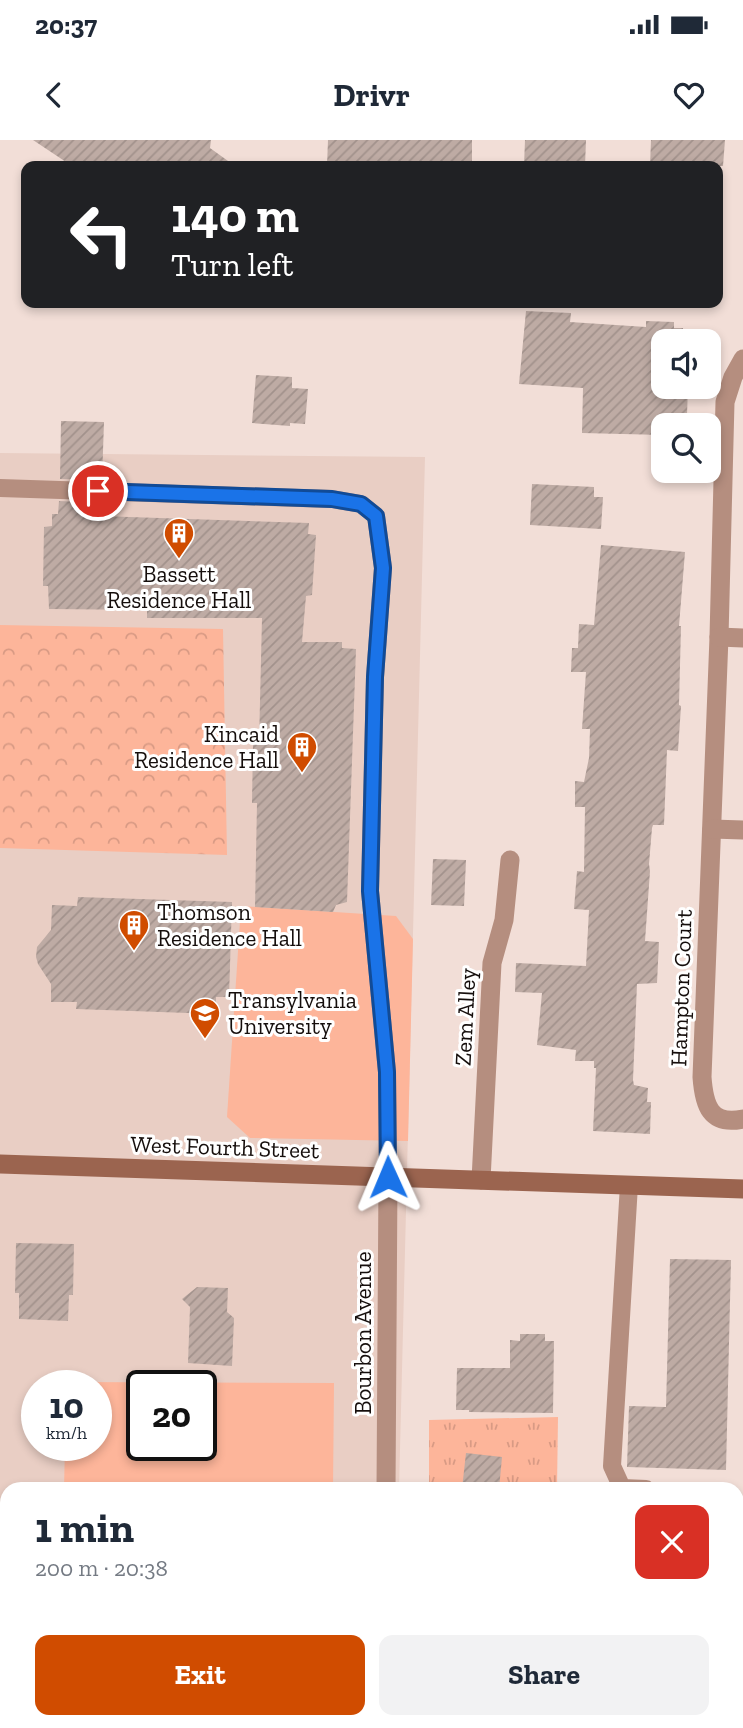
<!DOCTYPE html>
<html lang="en">
<head>
<meta charset="utf-8">
<style>
  :root { --surface:#fff; --page:#f2f2f3; --text:#1f2937; --muted:#747a83; --accent:#d04c00 }
  body { margin:0; font-family:"Zilla Slab",serif; background:var(--page); color:var(--text); height:100vh; display:flex; flex-direction:column; font-size:26px; white-space:nowrap }
  * { box-sizing:border-box; margin:0 }
  p { font-size:23px; color:var(--muted) }
  .icon { flex:none; width:38px; height:38px; fill:none; stroke:currentColor; stroke-width:2; stroke-linecap:round; stroke-linejoin:round }
  .map { position:relative; flex:1; overflow:hidden }
  .details { position:absolute; left:0px; top:1342px; width:744px; height:247px; display:flex; flex-direction:column; background:var(--surface); border-radius:21px 21px 0 0; box-shadow:0 4px 10px #0003 }
  .details>* { flex:none }
  .top-card { position:absolute; left:21px; top:21px; width:702px; height:147px; border-radius:14px; box-shadow:0 4px 10px #0003; background:#202124; color:#fff; overflow:hidden }
  .controls { position:absolute; left:651px; top:189px; display:grid; gap:14px }
  .controls a { display:grid; place-items:center; width:70px; height:70px; border-radius:14px; background:var(--surface); box-shadow:0 4px 10px #0003; font-size:35px }
  .speed { position:absolute; left:21px; top:1230px; display:flex; gap:14px; font-size:35px; font-weight:700; text-align:center }
  .speed>* { display:grid; place-content:center; width:91px; height:91px; border-radius:50%; background:var(--surface); box-shadow:0 4px 10px #0003; line-height:1 }
  .speed small { font-size:18px; font-weight:400 }
  .speed .limit { border:4px solid #111; border-radius:10px; background:#fff; color:#111 }
  .pin { position:absolute; display:grid; place-items:center; width:60px; height:60px; color:#fff; margin:-30px; border:4px solid #fff; border-radius:50%; box-shadow:0 2px 7px #0007 }
  .me { position:absolute; width:77px; margin:-38px; rotate:359deg; stroke-linejoin:round; filter:drop-shadow(0 0 5px #0008) }
  .turn { display:flex; align-items:center; gap:24px; height:147px; padding:0 35px; font-size:32px }
  .turn .icon { width:91px; height:91px; stroke-width:2.5 }
  .turn b { display:block; font-size:49px; line-height:60px }
  .round { display:grid; place-items:center; flex:none; width:74px; height:74px; border-radius:14px; background:var(--page) }
  .summary { display:flex; align-items:center; justify-content:space-between; height:119px; padding:0 35px }
  h1 { font-size:42px; font-weight:700; line-height:52px }
  .action { display:flex; gap:14px; margin-top:auto; padding:14px 35px }
  .action a { flex:1; height:80px; border-radius:14px; background:var(--accent); color:#fff; font-size:28px; font-weight:700; line-height:80px; text-align:center }
  .action a+a { background:var(--page); color:var(--text) }
  .status { display:flex; justify-content:space-between; align-items:center; height:49px; padding:0 35px; background:var(--surface); direction:ltr }
  .status svg { height:19px; fill:currentColor }
  header { display:flex; justify-content:space-between; align-items:center; height:91px; padding:0 35px; background:var(--surface); font-size:32px; font-weight:700 }
  .map>svg:first-child { display:block }
</style>
</head>
<body>
<div class="status"><b>20:37</b><svg viewBox="0 0 49 12"><path d="M0 12V9h3v3zM5 12V6h3v6zM10 12V3h3v9zM15 12V0h3v12zM26 1h20v11H26zM47 4h2v5h-2z"/></svg></div>
<header><svg class="icon" aria-label="back" viewBox="0 0 24 24"><path d="M15 5l-7 7 7 7"/></svg>Drivr<svg class="icon" aria-label="heart" viewBox="0 0 24 24"><path d="M12 20l-8-8c-3-5 5-10 8-4 3-6 11-1 8 4z"/></svg></header>
<div class="map">
<svg width="743" height="1588" viewBox="0 0 743 1588">
  <defs>
    <pattern id="grass-tufts" width="24" height="20" patternUnits="userSpaceOnUse" patternTransform="scale(1.75)"><rect width="24" height="20" fill="#fdb59a"/><path d="M3 7l-1-3M5 7V3M7 7l1-3M15 17l-1-3M17 17v-4M19 17l1-3" fill="none" stroke="#d89a84"/></pattern>
    <pattern id="park-crowns" width="20" height="18" patternUnits="userSpaceOnUse" patternTransform="scale(1.75)"><rect width="20" height="18" fill="#fdb59a"/><path d="M2 6a3 3 0 1 1 6 0M12 15a3 3 0 1 1 6 0" fill="none" stroke="#d89a84"/></pattern>
    <pattern id="building-hatch" width="6" height="6" patternUnits="userSpaceOnUse" patternTransform="scale(1.75)"><rect width="6" height="6" fill="#beaba4"/><path d="M-1 1l2-2M0 6l6-6M5 7l2-2" fill="none" stroke="#a2928c"/></pattern>
  </defs>
  <rect width="100%" height="100%" fill="#f2ded7"/>
  <path fill="#e9cec4" fill-rule="evenodd" d="M0 313 425 317 399 1349H7V1582H392V1588H0ZM37 1246H96V1306H37ZM142 1246H201V1306H142Z"/>
  <g fill="url(#grass-tufts)">
    <path d="M558 1277 557 1349H429V1280Z"/>
    <rect x="428" y="1582" width="126" height="6"/>
  </g>
  <path fill="url(#park-crowns)" d="M0 485 223 489 227 715 0 708Z"/>
  <g fill="#fdb59a" fill-rule="evenodd">
    <path d="M241 766 396 776 413 799 408 1001 250 998 227 977Z"/>
    <path d="M65 1242 334 1243 333 1349H64L65 1306H96V1246H65ZM142 1246H201V1306H142Z"/>
  </g>
  <g fill="url(#building-hatch)">
    <path d="M33 0H211L210 8 235 26H72Z"/>
    <path d="M328 0H472V26H327Z"/>
    <path d="M525 0H586L585 26H524Z"/>
    <path d="M651 0H725L723 26H650Z"/>
    <path d="M526 171 571 173 570 182 646 187V181L674 182V188H683V201H663V247H688L687 275H681L680 285H663V295L582 293 583 248 519 244Z"/>
    <path d="M256 235 292 237V248L308 249 305 284 290 283V286L252 283Z"/>
    <path d="M61 281 104 282 102 340 60 339Z"/>
    <path d="M532 344 594 347V357H603L601 389 530 385Z"/>
    <path d="M59 361 101 363 100 376 309 383 308 394 316 395 312 455 306 456 302 502H342V508L356 509 347 762 336 765 333 772 255 767 257 663H252L253 604 259 603 262 478H147V470L49 469 48 446H43L44 387 52 386V374H58Z"/>
    <path d="M601 405 685 412 679 486H681L679 565 681 566 678 611 667 610 664 685H653L652 688 649 724 650 731 645 801 659 802 657 843 637 844 633 940 634 945 648 948 647 962H651L650 994 593 991 596 928H594V921H575L576 910 537 905 542 853 515 852 516 823 586 826 589 770 574 769 577 731 584 732 585 667H575V641L584 642 589 618 590 589H582L586 532H571L572 508H578L579 484 594 485Z"/>
    <path d="M433 719 466 720 464 766 431 765Z"/>
    <path d="M78 757 232 762 229 857H216V874L76 869 77 862H51V844L38 824 36 817 37 807 51 790 52 765 77 766Z"/>
    <path d="M16 1103 74 1104 73 1155H69L68 1181 19 1179V1153H15Z"/>
    <path d="M670 1119 731 1120 726 1330 627 1327 629 1266 666 1267Z"/>
    <path d="M197 1147 228 1148 227 1172 234 1178 232 1226 188 1223 190 1167 182 1159Z"/>
    <path d="M520 1194H545V1201H554L553 1273 469 1272V1270H456L457 1228H510V1200L520 1201Z"/>
    <path d="M466 1313 502 1317 499 1349H462Z"/>
  </g>
  <g fill="none" stroke-linecap="round" stroke-linejoin="round">
    <g stroke="#b58e7f" stroke-width="18">
      <path d="M0 348 332 359 361 364 376 376 383 428 375 537 370 751 387 932 388 1037"/>
      <path d="M629 1045 612 1326 622 1348 646 1349"/>
      <path d="M660 1588V1582"/>
    </g>
    <g stroke="#b58e7f" stroke-width="19">
      <path d="M743 219 733 237 725 262 719 497 702 937C704 965 710 986 743 979"/>
      <path d="M719 497 743 498"/>
      <path d="M712 689 743 690"/>
      <path d="M481 1040 492 823 504 780 510 720"/>
      <path d="M386 1349 388 1037"/>
      <path d="M385 1588V1582"/>
    </g>
    <path stroke="#9b644f" stroke-width="19" d="M0 1024 743 1049"/>
  </g>
  <g fill="none" stroke-linecap="round" stroke-linejoin="round">
    <g stroke="#114b97" stroke-width="18">
      <path id="route" d="M98 351 332 359 361 364 376 376 383 428 375 537 370 751 387 932 388 1037"/>
    </g>
    <use href="#route" stroke="#1a73e8" stroke-width="12"/>
  </g>
  <defs>
    <g id="building-pin" transform="scale(1.575)"><path d="M0 17L-7.5 6A9.5 9.5 0 1 1 7.5 6Z" fill="#d04c00" stroke="#fff"/><path d="M-4-6H4V6H1V3H-1V6H-4ZM-2.5-4.3h1.7v1.8h-1.7ZM.8-4.3h1.7v1.8H.8ZM-2.5-1h1.7V.8h-1.7ZM.8-1h1.7V.8H.8Z" fill="#fff"/></g>
    <g id="university-pin" transform="scale(1.575)"><path d="M0 17L-7.5 6A9.5 9.5 0 1 1 7.5 6Z" fill="#d04c00" stroke="#fff"/><path d="M0-5L7-2L0 1L-7-2ZM-4 1L0 2.5L4 1V4Q0 6-4 4Z" fill="#fff"/></g>
  </defs>
  <g fill-rule="evenodd">
    <use href="#building-pin" x="179" y="393"/>
    <use href="#building-pin" x="302" y="607"/>
    <use href="#building-pin" x="134" y="785"/>
    <use href="#university-pin" x="205" y="873"/>
  </g>
  <g text-anchor="middle" stroke-width="6" stroke-linejoin="round" paint-order="stroke">
    <g font-size="23" fill="#150e0c" stroke="#fff" text-anchor="start">
      <text x="179" y="442" text-anchor="middle">Bassett<tspan x="179" dy="26">Residence Hall</tspan></text>
      <text x="279" y="602" text-anchor="end">Kincaid<tspan x="279" dy="26">Residence Hall</tspan></text>
      <text x="157" y="780">Thomson<tspan x="157" dy="26">Residence Hall</tspan></text>
      <text x="228" y="868">Transylvania<tspan x="228" dy="26">University</tspan></text>
    </g>
    <g font-size="23" fill="#150e0c" stroke="#fff">
      <text transform="translate(681 848) rotate(-88)" y="8">Hampton Court</text>
      <text transform="translate(465 877) rotate(-87)" y="8">Zem Alley</text>
      <text transform="translate(225 1007) rotate(2)" y="8">West Fourth Street</text>
      <text transform="translate(363 1193) rotate(-90)" y="8">Bourbon Avenue</text>
    </g>
  </g>
</svg>
<div class="controls">
<a><svg class="icon" aria-label="sound" viewBox="0 0 24 24"><path d="M4 9h4l5-4v14l-5-4H4zM17 9q2 3 0 6"/></svg></a>
<a><svg class="icon" aria-label="search" viewBox="0 0 24 24"><circle cx="10" cy="10" r="6"/><path d="M15 15l6 6"/></svg></a>
</div>
<div class="speed"><div>10<small>km/h</small></div><div class="limit">20</div></div>
<div class="pin" style="left:98px;top:351px;background:#d93025"><svg class="icon" aria-label="arrive" viewBox="0 0 24 24"><path d="M6 21V4h12l-3 4 3 4H6"/></svg></div>
<svg class="me" style="left:388px;top:1037px" viewBox="-20 -20 40 40"><path d="M0-17L14 15 0 8-14 15z" fill="#1a73e8" stroke="#fff" stroke-width="4"/></svg>
<div class="top-card">
<div class="turn"><svg class="icon" aria-label="left" viewBox="0 0 24 24"><path d="M17 20v-9H6M10 6l-5 5 5 5"/></svg><div><b>140 m</b>Turn left</div></div>
</div>
<section class="details">
<div class="summary"><div><h1>1 min</h1><p>200 m · 20:38</p></div><a class="round" style="background:#d93025;color:#fff"><svg class="icon" aria-label="close" viewBox="0 0 24 24"><path d="M6 6l12 12M18 6L6 18"/></svg></a></div>
<div class="action"><a>Exit</a><a>Share</a></div>
</section>
</div>
</body>
</html>
